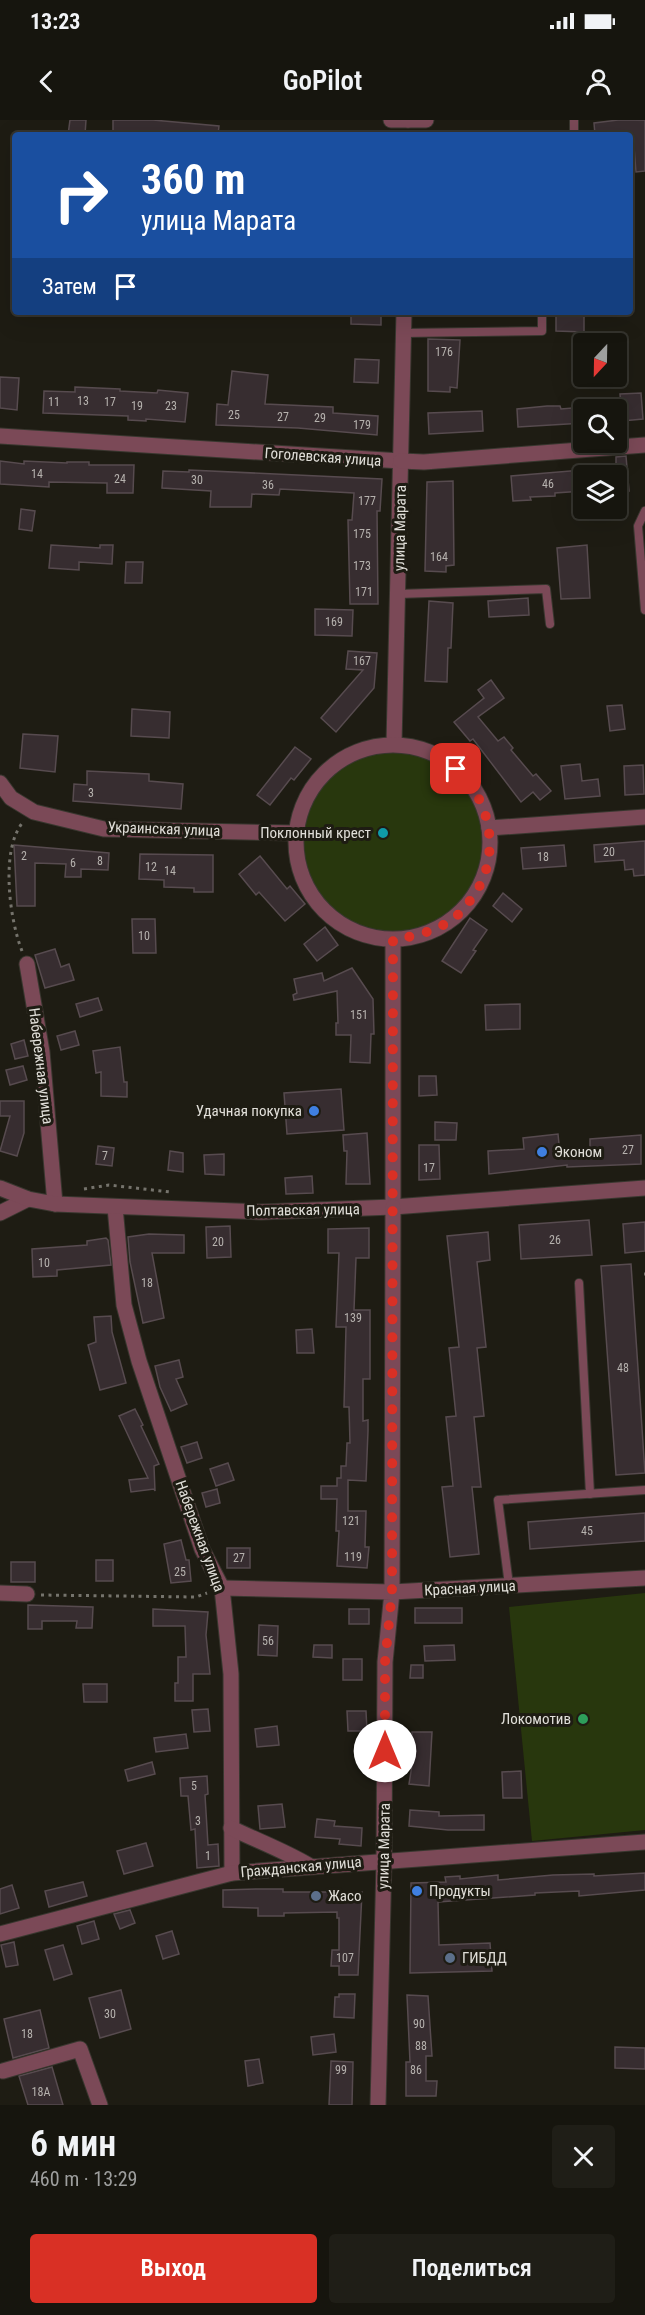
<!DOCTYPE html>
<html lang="ru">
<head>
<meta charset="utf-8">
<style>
  :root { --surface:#16150e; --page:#1f1e17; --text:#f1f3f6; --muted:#9e9f9e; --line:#35342e; --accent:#d93025 }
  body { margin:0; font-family:"Roboto Condensed",sans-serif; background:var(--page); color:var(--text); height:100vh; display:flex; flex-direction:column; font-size:22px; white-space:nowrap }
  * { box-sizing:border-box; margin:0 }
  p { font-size:20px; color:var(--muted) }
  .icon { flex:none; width:33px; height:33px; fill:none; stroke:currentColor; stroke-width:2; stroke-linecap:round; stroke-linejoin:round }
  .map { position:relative; height:1985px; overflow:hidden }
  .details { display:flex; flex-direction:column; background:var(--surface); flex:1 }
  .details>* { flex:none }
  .banner { position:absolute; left:12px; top:12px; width:621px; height:183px; border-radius:6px; box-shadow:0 6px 24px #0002,0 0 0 2px var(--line); background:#1a4fa0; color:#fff; overflow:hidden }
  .needle { width:39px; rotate:202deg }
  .fabs { position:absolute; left:573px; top:213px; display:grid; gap:12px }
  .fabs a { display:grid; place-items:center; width:54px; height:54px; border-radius:6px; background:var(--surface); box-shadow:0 6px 24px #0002,0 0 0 2px var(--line); font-size:30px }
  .pin { position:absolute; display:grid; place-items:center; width:51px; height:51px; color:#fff; margin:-26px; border-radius:12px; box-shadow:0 3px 9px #0006 }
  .me { position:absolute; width:66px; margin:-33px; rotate:0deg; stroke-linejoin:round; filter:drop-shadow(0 0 4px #0008) }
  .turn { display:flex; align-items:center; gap:21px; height:126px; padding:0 30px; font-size:27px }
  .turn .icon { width:78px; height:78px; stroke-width:2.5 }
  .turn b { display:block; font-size:42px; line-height:51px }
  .then { display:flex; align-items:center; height:57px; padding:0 30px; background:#0003; gap:12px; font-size:22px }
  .round { display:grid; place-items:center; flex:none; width:63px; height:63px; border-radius:6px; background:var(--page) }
  .overview { display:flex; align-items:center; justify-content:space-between; height:102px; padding:0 30px }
  h1 { font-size:36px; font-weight:600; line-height:45px }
  .action { display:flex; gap:12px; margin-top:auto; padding:12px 30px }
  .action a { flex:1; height:69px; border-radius:6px; background:var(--accent); color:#fff; font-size:24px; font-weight:600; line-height:69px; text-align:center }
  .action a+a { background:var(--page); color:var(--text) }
  .status { display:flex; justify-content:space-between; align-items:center; height:42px; padding:0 30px; background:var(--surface); direction:ltr }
  .status svg { height:16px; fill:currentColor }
  header { display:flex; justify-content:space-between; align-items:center; height:78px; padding:0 30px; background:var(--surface); font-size:27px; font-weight:600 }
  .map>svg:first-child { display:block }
</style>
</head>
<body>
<div class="status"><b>13:23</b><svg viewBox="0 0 49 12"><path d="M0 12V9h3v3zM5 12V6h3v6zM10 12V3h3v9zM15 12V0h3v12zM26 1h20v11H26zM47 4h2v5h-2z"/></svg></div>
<header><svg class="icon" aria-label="back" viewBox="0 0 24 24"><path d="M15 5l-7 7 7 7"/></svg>GoPilot<svg class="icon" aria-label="person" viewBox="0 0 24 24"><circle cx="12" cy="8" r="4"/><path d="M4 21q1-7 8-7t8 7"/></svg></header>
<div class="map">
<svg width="645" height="1985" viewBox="0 0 645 1985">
  <rect width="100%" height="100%" fill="#1e1c13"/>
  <g fill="#28370d">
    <circle cx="393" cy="722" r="97"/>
    <path d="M645 1473V1710L532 1721 509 1487Z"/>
  </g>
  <g fill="#372d30" stroke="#574b4f" stroke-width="1.5">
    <path d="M70 0H86L85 15H68Z"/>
    <path d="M113 0H153L219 6 218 15H113Z"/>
    <path d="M618 0H645V51L636 52 634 27 630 28V15H595L594 3Z"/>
    <path d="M351 192H381V205L351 204Z"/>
    <path d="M556 192H584V212L556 211Z"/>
    <path d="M428 219 460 220 457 268 450 267V272L428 271Z"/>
    <path d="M355 239 379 240 378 263 354 262Z"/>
    <path d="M232 251 268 255 265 284 333 287V293L378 296 377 315 298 308 216 305 217 284 228 285Z"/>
    <path d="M0 257 19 258 17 290 0 288Z"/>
    <path d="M75 267 120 269V271L157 273 158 270 188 273 185 302 146 299V301L128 300V296L43 293 44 271 75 272Z"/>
    <path d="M641 273 643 299 622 301 620 274Z"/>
    <path d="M547 286H560L561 289 584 287V303L518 307 517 289Z"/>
    <path d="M482 291 483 311 429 314 428 293Z"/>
    <path d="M626 336 629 371 616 372V337Z"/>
    <path d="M0 341 24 344V341L67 343V342H89V345H134L133 373H107V363L49 362V367L0 364Z"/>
    <path d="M189 350 382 359 380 391H377L378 484H350L348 400H352L354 373 280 369 279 375 252 374 251 387H210L211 371 162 368 163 351 189 352Z"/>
    <path d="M582 350 583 371 555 373V376L530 377 531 380 513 381 511 356Z"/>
    <path d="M453 361 454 445 446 446V452L425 451 427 362Z"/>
    <path d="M21 389 35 391 32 411 19 409Z"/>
    <path d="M51 425 100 428V425H113L112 444 79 442V450L49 448Z"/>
    <path d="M587 425 590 478 561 479 557 428Z"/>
    <path d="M126 442H143L142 463H125Z"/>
    <path d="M528 478 529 495 489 497 488 481Z"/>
    <path d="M429 481 453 483 451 528H448L447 562 425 561Z"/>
    <path d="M315 489 353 490 352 516 315 515Z"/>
    <path d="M348 531 377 533 374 568 336 612 321 598 363 550 346 549Z"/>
    <path d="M491 560 504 578 478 597 498 621 504 617 513 628 511 630 533 656 536 654 551 671 540 680 533 672 521 682 473 619 470 621 454 602 484 578 478 570Z"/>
    <path d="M622 585 625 609 610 611 607 586Z"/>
    <path d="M132 589 170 592 169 618 131 616Z"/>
    <path d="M23 614 58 616 55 652 20 648Z"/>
    <path d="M295 627 311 639 294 660 291 658 270 685 257 675Z"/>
    <path d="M580 644 582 661 598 659 600 676 565 679 561 646Z"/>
    <path d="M643 645 644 674 625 675 624 646Z"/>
    <path d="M87 651 149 654V661L183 664 181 689 73 681 74 664 87 665Z"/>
    <path d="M645 721V755L634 756 633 749 625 750 624 740 595 742 594 725Z"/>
    <path d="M14 725 109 733 108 750 81 749V757H65L66 744 35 743V786H17Z"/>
    <path d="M564 725 566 746 523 749 521 728Z"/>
    <path d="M140 734 213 735V772H194V768L164 767V760L139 759Z"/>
    <path d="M260 736 287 769 290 766 305 784 285 801 259 772 256 775 239 754Z"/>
    <path d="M503 773 522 789 512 802 493 786Z"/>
    <path d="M470 798 487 810 473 830 476 831 461 853 442 841Z"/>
    <path d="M132 799H155L156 833H133Z"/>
    <path d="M325 807 338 825 317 841 304 824Z"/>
    <path d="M55 829 61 847 69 844 74 860 45 868 35 835Z"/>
    <path d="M352 848 373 879 374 914H371L370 943 350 942 351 915H336V903H338L337 871 294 880 293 875 297 873 294 859 322 853 324 861Z"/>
    <path d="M98 878 102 890 80 897 76 884Z"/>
    <path d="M520 884V909L486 910 485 885Z"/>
    <path d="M75 911 79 925 61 930 57 916Z"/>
    <path d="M24 920 28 936 15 939 11 924Z"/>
    <path d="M120 927 124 962H127V977L101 976V952L96 953 93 931Z"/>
    <path d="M23 946 27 960 10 965 6 950Z"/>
    <path d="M419 956H436L437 975 419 976Z"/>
    <path d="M341 969 344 1010 287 1014 284 973Z"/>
    <path d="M0 981H24V1013L17 1036 0 1031 10 996H0Z"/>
    <path d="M435 1002 457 1003 456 1020H435Z"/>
    <path d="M367 1013 370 1064H346L347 1031H344L343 1015Z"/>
    <path d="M558 1014 560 1034 590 1031V1019L641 1015V1044L567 1047V1045L489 1054 488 1031 524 1029 523 1018Z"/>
    <path d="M419 1025H439L440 1059 419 1060Z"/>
    <path d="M98 1026 114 1028 112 1046 96 1044Z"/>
    <path d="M170 1031 183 1033V1052L168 1050Z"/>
    <path d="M224 1034V1055L205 1054 204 1035Z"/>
    <path d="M312 1056 313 1073 286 1074 285 1058Z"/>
    <path d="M589 1100 592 1135 521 1139 519 1105Z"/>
    <path d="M645 1102V1131L625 1133 623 1104Z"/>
    <path d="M230 1106 231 1137 207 1138 206 1107Z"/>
    <path d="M369 1108V1138H356L354 1190H370V1259H363V1301L368 1300V1311L366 1361 348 1360V1391H366L365 1427H369L367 1448 337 1446 339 1411H336L337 1379H321V1366H337V1358H341V1346H346L347 1323H350L349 1287H344L346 1207H336L339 1133H328V1109Z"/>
    <path d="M488 1112 490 1140 477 1142 486 1227 477 1228 484 1296 474 1297 481 1367H472L479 1434 450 1437 442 1367 453 1366 446 1297 456 1296 449 1228 459 1227 447 1116Z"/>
    <path d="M149 1114 184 1115V1133H152L164 1198 143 1203 130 1142 128 1117Z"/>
    <path d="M106 1118 108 1120 111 1145 57 1150V1156L33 1157 32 1129 87 1125V1121Z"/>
    <path d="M631 1144 645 1353 616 1355 601 1146Z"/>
    <path d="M111 1196 112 1212 126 1263 100 1270 88 1225 96 1222 94 1197Z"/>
    <path d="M312 1209 314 1233H297L296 1210Z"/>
    <path d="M179 1240 183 1257 176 1259 187 1284 171 1291 160 1267 155 1246Z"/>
    <path d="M135 1289 143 1305 141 1306 159 1344 154 1346 155 1371 154 1369 131 1372 129 1360 148 1358 119 1296Z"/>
    <path d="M197 1322 202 1338 187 1343 181 1327Z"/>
    <path d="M228 1343 234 1360 216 1366 210 1349Z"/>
    <path d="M217 1369 220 1383 206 1387 202 1373Z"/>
    <path d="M645 1393V1421L530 1429 528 1402Z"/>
    <path d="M181 1420 186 1440H189L191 1461 171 1463 164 1424Z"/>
    <rect x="227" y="1428" width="23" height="20"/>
    <rect x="96" y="1440" width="17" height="21"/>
    <rect x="11" y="1442" width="24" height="20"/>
    <path d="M28 1485 93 1487 92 1508H76L77 1501H42V1509H28Z"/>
    <rect x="415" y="1488" width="47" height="15"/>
    <path d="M153 1489 208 1492 206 1515 210 1554H193V1581H175V1563H178V1537H186L185 1506H153Z"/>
    <rect x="349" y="1489" width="20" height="15"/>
    <path d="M259 1505 278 1506 277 1536 258 1535Z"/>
    <path d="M314 1525H332V1538L313 1537Z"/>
    <path d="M454 1525 455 1540 425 1541 424 1526Z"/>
    <rect x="343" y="1539" width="19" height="21"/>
    <path d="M411 1545H423V1558H410Z"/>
    <path d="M83 1564H107V1582H84Z"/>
    <path d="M208 1589 210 1611 194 1612 192 1590Z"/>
    <path d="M347 1591H366L367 1611H348Z"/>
    <path d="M277 1606 279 1625 257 1627 255 1609Z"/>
    <path d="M412 1612H432L429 1666 409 1664 412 1645Z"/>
    <path d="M186 1614 188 1628 156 1632 154 1618Z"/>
    <path d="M152 1642 155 1654 128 1661 125 1650Z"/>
    <path d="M521 1651 522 1678H503L502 1652Z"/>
    <path d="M207 1656 208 1674 205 1675 208 1725 218 1724 219 1746 197 1748 195 1709 191 1710 188 1676H181L180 1658Z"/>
    <path d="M282 1684 285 1707 260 1709 258 1686Z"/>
    <path d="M410 1690 439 1692V1696L484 1695V1710H448L409 1706Z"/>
    <path d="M317 1699 335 1701 334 1706 362 1708 361 1726 339 1724 340 1719 315 1717Z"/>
    <path d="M146 1723 153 1746 124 1754 117 1731Z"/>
    <path d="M645 1753V1770L579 1776V1771L535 1773V1775L438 1782 439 1825 490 1823 492 1851 410 1853 411 1763 446 1762 445 1757 460 1756V1759L498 1755V1760L553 1755 594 1754V1756Z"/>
    <path d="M83 1762 87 1776 49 1787 45 1771Z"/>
    <path d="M12 1765 19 1788 0 1794V1769Z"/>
    <path d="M257 1769H283V1772H362L358 1855H339V1846H331L332 1830H339V1798H337V1792L284 1793V1796H258V1788L223 1787V1770Z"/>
    <path d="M130 1790 135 1803 120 1809 114 1794Z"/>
    <path d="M94 1801 99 1819 82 1824 77 1806Z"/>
    <path d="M172 1811 179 1834 163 1839 156 1816Z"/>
    <path d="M14 1822 18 1845 6 1847 1 1825Z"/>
    <path d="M63 1825 72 1854 54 1860 45 1830Z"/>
    <path d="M121 1870 131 1909 100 1918 89 1878Z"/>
    <path d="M339 1874H355L354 1898 334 1897 335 1877H339Z"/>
    <path d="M407 1875 428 1876 432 1936H426V1961H437L436 1976H406V1942H410Z"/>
    <path d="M40 1890 49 1928 13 1938 4 1899Z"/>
    <path d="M334 1914 336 1932 313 1935 311 1917Z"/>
    <path d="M615 1927 645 1928V1949L615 1948Z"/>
    <path d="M259 1939 263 1963 248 1966 245 1941Z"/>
    <path d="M331 1941 353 1942 352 1985H329Z"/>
    <path d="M52 1947 63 1985H28L19 1956Z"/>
  </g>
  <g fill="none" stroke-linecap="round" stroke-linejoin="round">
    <g stroke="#39372f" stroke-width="10">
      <g id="service">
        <path d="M574 15V0"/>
        <path d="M403 213 542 211V192"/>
        <path d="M645 391 638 406 645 490"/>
        <path d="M398 474 546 469 550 504"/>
        <path d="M579 1163 590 1374"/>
        <path d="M509 1465 498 1380 645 1370"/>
      </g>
    </g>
    <g stroke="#39372f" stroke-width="17">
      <g id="minor">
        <path d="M391 0H408"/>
        <path d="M0 316 401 341"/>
        <path d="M394 624 404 192"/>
        <circle cx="393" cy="722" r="97"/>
        <path d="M0 663 11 678 34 692 104 709 295 713"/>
        <path d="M489 708 645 697"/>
        <path d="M393 820V1087"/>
        <path d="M27 844 42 932 55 1084"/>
        <path d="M115 1087 124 1185 139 1241 202 1429 222 1468 231 1554 232 1753"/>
        <path d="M0 1093 28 1079"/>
        <path d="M222 1468 392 1472 385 1542 384 1742 378 1985"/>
        <path d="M0 1473 27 1474"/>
        <path d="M231 1708C258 1721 285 1731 310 1746"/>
        <path d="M0 1814 232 1753 645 1722"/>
        <path d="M3 1951 80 1929 100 1985"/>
      </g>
    </g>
    <g stroke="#39372f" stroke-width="17">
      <g id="tertiary">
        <path d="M408 0H426"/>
        <path d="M401 341 424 342 645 325"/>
        <path d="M0 1068 28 1079 55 1084 261 1092 393 1087 645 1068"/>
        <path d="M393 1087 392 1472 645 1458"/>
      </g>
    </g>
    <g stroke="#75736c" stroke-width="3" stroke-dasharray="3 4.5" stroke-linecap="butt">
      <path d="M22 831C9 798 0 727 24 701"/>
      <path d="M84 1069 109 1065 170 1072"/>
      <path d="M644 1154H645"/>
      <path d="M41 1475 196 1477 207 1473"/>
    </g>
    <use href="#service" stroke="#7b4957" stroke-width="8"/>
    <use href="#minor" stroke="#7b4957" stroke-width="15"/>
    <use href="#tertiary" stroke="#7b4957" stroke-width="15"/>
  </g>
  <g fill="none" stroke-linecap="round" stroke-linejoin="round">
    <path stroke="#d93025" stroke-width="10" stroke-dasharray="0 18" d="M385 1631V1542L392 1472 393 820C415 816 434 812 453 799 459 795 464 787 469 782 502 742 494 683 456 649"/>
  </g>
  <circle fill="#0f9aa8" stroke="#1e1c13" stroke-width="2" cx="383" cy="713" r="6"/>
  <g fill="#3f7fe0" stroke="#1e1c13" stroke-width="2">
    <circle cx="314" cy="991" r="6"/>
    <circle cx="542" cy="1032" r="6"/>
    <circle cx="417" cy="1771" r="6"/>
  </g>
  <circle fill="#2e9e5b" stroke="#1e1c13" stroke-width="2" cx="583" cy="1599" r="6"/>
  <g fill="#5c6f8a" stroke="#1e1c13" stroke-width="2">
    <circle cx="316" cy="1776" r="6"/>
    <circle cx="450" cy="1838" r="6"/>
  </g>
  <g text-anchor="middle" stroke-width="6" stroke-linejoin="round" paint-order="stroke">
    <g font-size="12" fill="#b6b2ae">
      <text x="444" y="236">176</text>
      <text x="83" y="285">13</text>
      <text x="54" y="286">11</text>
      <text x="110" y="286">17</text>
      <text x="137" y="290">19</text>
      <text x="171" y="290">23</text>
      <text x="234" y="299">25</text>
      <text x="283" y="301">27</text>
      <text x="320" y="302">29</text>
      <text x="362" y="309">179</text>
      <text x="37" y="358">14</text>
      <text x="120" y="363">24</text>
      <text x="197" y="364">30</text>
      <text x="548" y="368">46</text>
      <text x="268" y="369">36</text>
      <text x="367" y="385">177</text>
      <text x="362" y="418">175</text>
      <text x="439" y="441">164</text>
      <text x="362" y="450">173</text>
      <text x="364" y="476">171</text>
      <text x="334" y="506">169</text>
      <text x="362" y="545">167</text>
      <text x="91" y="677">3</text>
      <text x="609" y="736">20</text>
      <text x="24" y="740">2</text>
      <text x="543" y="741">18</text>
      <text x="100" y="745">8</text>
      <text x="73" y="747">6</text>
      <text x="151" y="751">12</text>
      <text x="170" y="755">14</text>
      <text x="144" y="820">10</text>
      <text x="359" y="899">151</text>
      <text x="628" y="1034">27</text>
      <text x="105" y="1040">7</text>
      <text x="429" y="1052">17</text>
      <text x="555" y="1124">26</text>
      <text x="218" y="1126">20</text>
      <text x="44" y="1147">10</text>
      <text x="147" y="1167">18</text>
      <text x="353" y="1202">139</text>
      <text x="623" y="1252">48</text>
      <text x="351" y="1405">121</text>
      <text x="587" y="1415">45</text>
      <text x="353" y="1441">119</text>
      <text x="239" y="1442">27</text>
      <text x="180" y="1456">25</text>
      <text x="268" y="1525">56</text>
      <text x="194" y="1670">5</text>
      <text x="198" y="1705">3</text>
      <text x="208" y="1740">1</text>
      <text x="345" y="1842">107</text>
      <text x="110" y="1898">30</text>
      <text x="419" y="1908">90</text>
      <text x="27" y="1918">18</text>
      <text x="421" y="1930">88</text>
      <text x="341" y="1954">99</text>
      <text x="416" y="1954">86</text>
      <text x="41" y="1976">18А</text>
    </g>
    <g font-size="15" fill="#e0ded8" stroke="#1e1c13">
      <text transform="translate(323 337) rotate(4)" y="5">Гоголевская улица</text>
      <text transform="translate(400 408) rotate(-89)" y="5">улица Марата</text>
      <text transform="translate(164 709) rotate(2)" y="5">Украинская улица</text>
      <text transform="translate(41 946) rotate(83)" y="5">Набережная улица</text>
      <text transform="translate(303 1090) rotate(-1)" y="5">Полтавская улица</text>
      <text transform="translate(200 1416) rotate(70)" y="5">Набережная улица</text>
      <text transform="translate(470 1468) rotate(-3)" y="5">Красная улица</text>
      <text transform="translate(384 1726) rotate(-89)" y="5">улица Марата</text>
      <text transform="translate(301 1747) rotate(-5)" y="5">Гражданская улица</text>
    </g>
    <g font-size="15" fill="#e0ded8" stroke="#1e1c13" text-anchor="start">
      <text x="371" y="718" text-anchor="end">Поклонный крест</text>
      <text x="302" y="996" text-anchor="end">Удачная покупка</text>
      <text x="554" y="1037">Эконом</text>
      <text x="571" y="1604" text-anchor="end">Локомотив</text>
      <text x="429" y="1776">Продукты</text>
      <text x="328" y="1781">Жасо</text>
      <text x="462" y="1843">ГИБДД</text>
    </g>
  </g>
</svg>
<div class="fabs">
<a><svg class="needle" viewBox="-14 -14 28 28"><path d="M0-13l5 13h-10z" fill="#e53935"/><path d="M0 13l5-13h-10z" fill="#9e9f9e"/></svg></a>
<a><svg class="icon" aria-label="search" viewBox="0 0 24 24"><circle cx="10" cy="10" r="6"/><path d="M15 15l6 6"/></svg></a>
<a><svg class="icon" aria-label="layers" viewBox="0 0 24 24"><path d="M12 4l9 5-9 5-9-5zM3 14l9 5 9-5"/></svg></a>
</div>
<div class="pin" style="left:456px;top:649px;background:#d93025"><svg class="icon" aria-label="arrive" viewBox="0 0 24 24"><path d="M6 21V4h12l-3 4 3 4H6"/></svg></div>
<svg class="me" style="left:385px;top:1631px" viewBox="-20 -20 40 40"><circle r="19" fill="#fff"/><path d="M0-13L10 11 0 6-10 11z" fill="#d93025"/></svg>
<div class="banner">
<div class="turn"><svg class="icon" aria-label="right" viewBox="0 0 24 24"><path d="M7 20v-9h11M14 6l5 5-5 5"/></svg><div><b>360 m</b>улица Марата</div></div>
<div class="then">Затем<svg class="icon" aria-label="arrive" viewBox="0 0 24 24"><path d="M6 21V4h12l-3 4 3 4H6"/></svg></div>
</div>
</div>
<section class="details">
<div class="overview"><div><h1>6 мин</h1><p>460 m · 13:29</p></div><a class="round"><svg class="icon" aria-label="close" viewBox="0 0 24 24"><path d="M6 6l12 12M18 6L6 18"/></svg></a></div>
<div class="action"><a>Выход</a><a>Поделиться</a></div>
</section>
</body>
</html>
